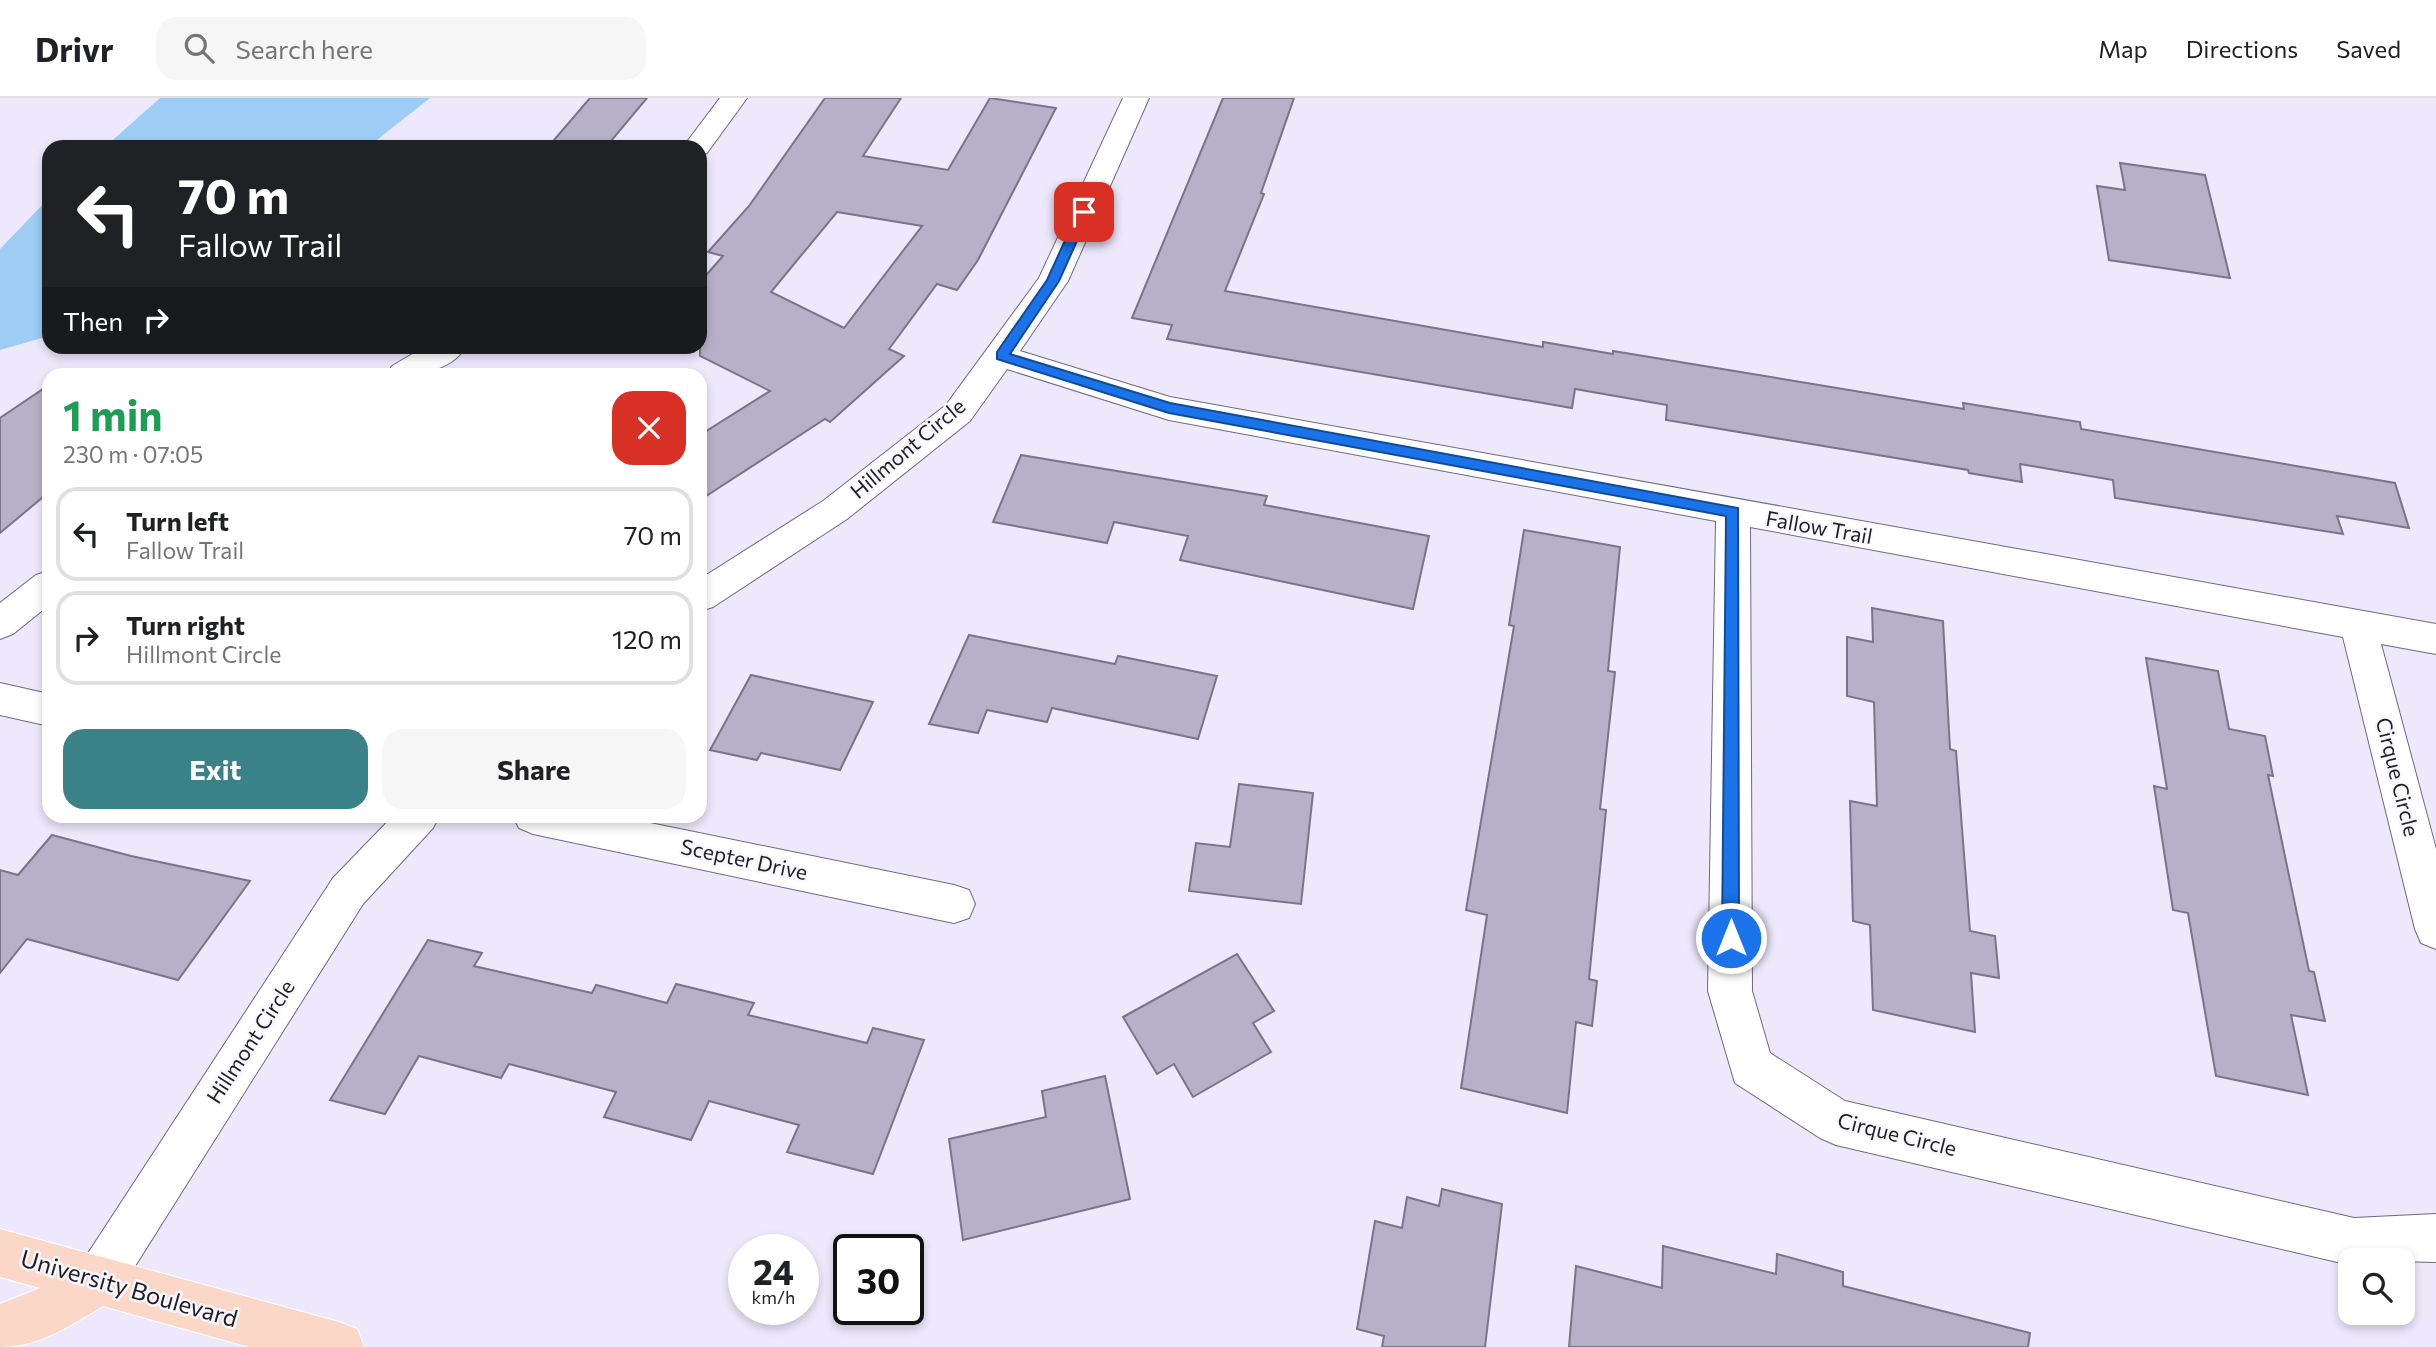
<!DOCTYPE html>
<html lang="en">
<head>
<meta charset="utf-8">
<style>
  :root { --surface:#fff; --page:#f6f6f6; --text:#202124; --muted:#757577; --line:#e0e0e0; --accent:#3a8288 }
  body { margin:0; font-family:Commissioner,sans-serif; background:var(--page); color:var(--text); height:100vh; display:flex; flex-direction:column; font-size:26px; white-space:nowrap }
  * { box-sizing:border-box; margin:0 }
  p { font-size:23px; color:var(--muted) }
  .icon { flex:none; width:38px; height:38px; fill:none; stroke:currentColor; stroke-width:2; stroke-linecap:round; stroke-linejoin:round }
  .map { position:relative; flex:1; overflow:hidden }
  .sheet { position:absolute; left:42px; top:270px; width:665px; height:455px; display:flex; flex-direction:column; background:var(--surface); border-radius:21px; box-shadow:0 4px 10px #0003 }
  .sheet>* { flex:none }
  .guide { position:absolute; left:42px; top:42px; width:665px; height:214px; border-radius:21px; box-shadow:0 4px 10px #0003; background:#202124; color:#fff; overflow:hidden }
  .buttons { position:absolute; left:2338px; top:1150px; display:grid; gap:14px }
  .buttons a { display:grid; place-items:center; width:77px; height:77px; border-radius:14px; background:var(--surface); box-shadow:0 4px 10px #0003; font-size:35px }
  .speed { position:absolute; left:728px; top:1136px; display:flex; gap:14px; font-size:35px; font-weight:700; text-align:center }
  .speed>* { display:grid; place-content:center; width:91px; height:91px; border-radius:50%; background:var(--surface); box-shadow:0 4px 10px #0003; line-height:1 }
  .speed small { font-size:18px; font-weight:400 }
  .speed .limit { border:4px solid #111; border-radius:10px; background:#fff; color:#111 }
  .pin { position:absolute; display:grid; place-items:center; width:60px; height:60px; color:#fff; margin:-30px; border-radius:14px; box-shadow:0 4px 10px #0006 }
  .me { position:absolute; width:77px; margin:-38px; rotate:0deg; stroke-linejoin:round; filter:drop-shadow(0 0 5px #0008) }
  .turn { display:flex; align-items:center; gap:24px; height:147px; padding:0 21px; font-size:32px }
  .turn .icon { width:91px; height:91px; stroke-width:2.5 }
  .turn b { display:block; font-size:49px; line-height:60px }
  .then { display:flex; align-items:center; height:66px; padding:0 21px; background:#0003; gap:14px; font-size:26px }
  .round { display:grid; place-items:center; flex:none; width:74px; height:74px; border-radius:21px; background:var(--page) }
  .headline { display:flex; align-items:center; justify-content:space-between; height:119px; padding:0 21px }
  h1 { font-size:42px; font-weight:700; line-height:52px; color:#1e9e55 }
  .cta { display:flex; gap:14px; margin-top:auto; padding:14px 21px }
  .cta a { flex:1; height:80px; border-radius:21px; background:var(--accent); color:#fff; font-size:28px; font-weight:700; line-height:80px; text-align:center }
  .cta a+a { background:var(--page); color:var(--text) }
  ul { padding:0; list-style:none }
  li { display:flex; align-items:center; gap:21px; height:94px; margin:0 14px 10px; padding:0 7px; border:4px solid var(--line); border-radius:21px }
  li div { flex:1 }
  li b { display:block; font-size:26px }
  li em { font-style:normal }
  header { display:flex; align-items:center; gap:42px; box-sizing:border-box; height:98px; padding:0 35px; background:var(--surface); border-bottom:2px solid var(--line) }
  header strong { font-size:33px }
  nav { display:flex; gap:38px; margin-inline-start:auto; font-size:24px }
  .search { width:490px; height:63px; background:var(--page); display:flex; align-items:center; gap:18px; box-sizing:border-box; padding:0 24px; border-radius:21px; color:var(--muted); font-size:26px }
  .map>svg:first-child { display:block }
</style>
</head>
<body>
<header>
<strong>Drivr</strong>
<div class="search"><svg class="icon" aria-label="search" viewBox="0 0 24 24"><circle cx="10" cy="10" r="6"/><path d="M15 15l6 6"/></svg>Search here</div>
<nav><a>Map</a><a>Directions</a><a>Saved</a></nav>
</header>
<div class="map">
<svg width="2436" height="1249" viewBox="0 0 2436 1249">
  <rect width="100%" height="100%" fill="#ede8fc"/>
  <g fill="#9dccf4">
    <path d="M160 0H430L368 49H105Z"/>
    <path d="M49 100V238L0 252V151Z"/>
  </g>
  <g fill="#b6b1c8" stroke="#7a748a" stroke-width="2" fill-rule="evenodd">
    <path d="M590 0H647L606 49H548Z"/>
    <path d="M825 0H901L863 58 948 72 990 0 1056 10 978 162 957 192 937 186 889 251 904 258 830 324 825 321 700 402V337L770 293 700 258V184L723 158 708 154 749 108ZM837 114 922 128 844 230 771 194Z"/>
    <path d="M1223 0H1294L1261 95 1264 96 1225 193 1543 249V244L1613 256V253L1964 311 1963 305 2080 324 2081 331 2395 385 2409 430 2337 418 2343 436 2115 400 2113 382 2020 366 2022 384 1969 375 1968 372 1666 322 1667 307 1575 291 1572 310 1167 241 1172 227 1132 220Z"/>
    <path d="M2120 65 2205 77 2230 180 2109 162 2097 88 2125 92Z"/>
    <path d="M49 287V394L0 435V320Z"/>
    <path d="M1021 357 1267 398 1264 407 1429 438 1413 511 1180 462 1188 438 1114 424 1107 445 993 424Z"/>
    <path d="M1524 432 1620 449 1608 573 1615 574 1600 711 1606 712 1589 881 1597 883 1592 928 1576 924 1567 1015 1461 990 1487 817 1466 812 1514 528 1509 527Z"/>
    <path d="M1872 510 1943 523 1950 651 1956 653 1970 833 1995 838 1999 880 1971 875 1975 934 1873 912 1870 827 1853 823 1850 703 1877 708 1874 604 1847 598V539L1873 544Z"/>
    <path d="M969 537 1115 566 1118 558 1217 578 1198 641 1052 610 1047 624 987 612 978 635 929 626Z"/>
    <path d="M2146 560 2218 573 2229 631 2265 638 2273 678 2268 677 2309 873 2314 874 2325 923 2291 917 2308 997 2216 978 2188 815 2173 812 2154 688 2167 691Z"/>
    <path d="M751 577 873 604 840 672 761 655 757 662 710 652Z"/>
    <path d="M1239 686 1313 695 1301 806 1189 793 1196 745 1230 749Z"/>
    <path d="M52 737 131 758 250 783 178 882 27 841 0 875V772L18 777Z"/>
    <path d="M428 842 482 855 474 868 592 895 596 887 667 905 676 886 754 905 748 917 867 945 873 930 924 942 873 1076 787 1054 799 1027 709 1003 691 1042 604 1019 616 994 509 966 501 980 419 958 385 1016 330 1002Z"/>
    <path d="M1237 856 1274 913 1253 925 1271 954 1193 999 1174 966 1157 976 1123 919Z"/>
    <path d="M1105 978 1130 1101 963 1142 949 1041 1046 1019 1042 993Z"/>
    <path d="M1442 1091 1502 1106 1485 1249H1382L1384 1238 1357 1231 1375 1123 1402 1130 1407 1099 1439 1108Z"/>
    <path d="M1663 1148 1776 1176 1777 1156 1843 1174V1188L2030 1235 2028 1249H1569L1576 1168 1662 1190Z"/>
  </g>
  <g fill="none" stroke-linecap="round" stroke-linejoin="round">
    <g stroke="#6f697f" stroke-width="2">
      <g id="street">
        <path d="M720 0H747L707 55 700 57V49H683Z"/>
        <path d="M1123 0H1149L1068 183 1020 253 1170 299 2436 526V556L2381 546 2436 751V851L2421 845 2415 831 2343 539 1750 429 1752 893 1770 955 1845 1003 2354 1120 2436 1116V1164L2350 1162V1167L1836 1047 1820 1040 1735 985 1708 893 1716 423 1169 322 1007 271 970 323 847 421 713 509 700 513V481L823 403 946 307 1039 180Z"/>
        <path d="M426 248H466C450 276 415 276 387 276L392 268Z"/>
        <path d="M49 473V507L13 536 0 541V505L36 477Z"/>
        <path d="M0 585 49 596V628L0 617Z"/>
        <path d="M393 718H439L433 730 363 806 115 1200 98 1207 81 1200 74 1183 81 1166 333 780Z"/>
        <path d="M513 718H616L954 787 969 792 975 806 969 820 954 825 533 736 519 730Z"/>
      </g>
    </g>
    <g stroke="#fff" stroke-width="2">
      <path id="primary" d="M0 1131 339 1224 357 1231 364 1249H249L103 1208C70 1228 39 1249 0 1249V1206L40 1190 0 1179Z"/>
    </g>
    <use href="#street" fill="#fff" fill-rule="evenodd"/>
    <use href="#primary" fill="#fbd7c8" fill-rule="evenodd"/>
  </g>
  <path fill="#1a73e8" stroke="#114b97" stroke-width="2" d="M1084 111 1090 114 1059 183 1010 256 1170 305 1738 410 1739 840 1737 846H1724L1722 840 1726 418 1169 315 997 261V254L1047 182 1078 114Z"/>
  <g text-anchor="middle" stroke-width="5" stroke-linejoin="round" paint-order="stroke">
    <g font-size="21" fill="#1f1d26" stroke="#f9f8fd">
      <text transform="translate(908 351) rotate(-40)" y="7">Hillmont Circle</text>
      <text transform="translate(1819 430) rotate(10)" y="7">Fallow Trail</text>
      <text transform="translate(2397 679) rotate(76)" y="7">Cirque Circle</text>
      <text transform="translate(744 762) rotate(12)" y="7">Scepter Drive</text>
      <text transform="translate(251 944) rotate(-57)" y="7">Hillmont Circle</text>
      <text transform="translate(1897 1037) rotate(14)" y="7">Cirque Circle</text>
    </g>
    <g font-size="24" fill="#1f1d26" stroke="#f9f8fd">
      <text transform="translate(129 1191) rotate(16)" y="8">University Boulevard</text>
    </g>
  </g>
</svg>
<div class="buttons">
<a><svg class="icon" aria-label="search" viewBox="0 0 24 24"><circle cx="10" cy="10" r="6"/><path d="M15 15l6 6"/></svg></a>
</div>
<div class="speed"><div>24<small>km/h</small></div><div class="limit">30</div></div>
<div class="pin" style="left:1084px;top:114px;background:#d93025"><svg class="icon" aria-label="arrive" viewBox="0 0 24 24"><path d="M6 21V4h12l-3 4 3 4H6"/></svg></div>
<svg class="me" style="left:1731px;top:840px" viewBox="-20 -20 40 40"><circle r="17" fill="#1a73e8" stroke="#fff" stroke-width="3"/><path d="M0-11L8 9 0 5-8 9z" fill="#fff"/></svg>
<div class="guide">
<div class="turn"><svg class="icon" aria-label="left" viewBox="0 0 24 24"><path d="M17 20v-9H6M10 6l-5 5 5 5"/></svg><div><b>70 m</b>Fallow Trail</div></div>
<div class="then">Then<svg class="icon" aria-label="right" viewBox="0 0 24 24"><path d="M7 20v-9h11M14 6l5 5-5 5"/></svg></div>
</div>
<section class="sheet">
<div class="headline"><div><h1>1 min</h1><p>230 m · 07:05</p></div><a class="round" style="background:#d93025;color:#fff"><svg class="icon" aria-label="close" viewBox="0 0 24 24"><path d="M6 6l12 12M18 6L6 18"/></svg></a></div>
<ul>
<li><svg class="icon" aria-label="left" viewBox="0 0 24 24"><path d="M17 20v-9H6M10 6l-5 5 5 5"/></svg><div><b>Turn left</b><p>Fallow Trail</p></div><em>70 m</em></li>
<li><svg class="icon" aria-label="right" viewBox="0 0 24 24"><path d="M7 20v-9h11M14 6l5 5-5 5"/></svg><div><b>Turn right</b><p>Hillmont Circle</p></div><em>120 m</em></li>
</ul>
<div class="cta"><a>Exit</a><a>Share</a></div>
</section>
</div>
</body>
</html>
